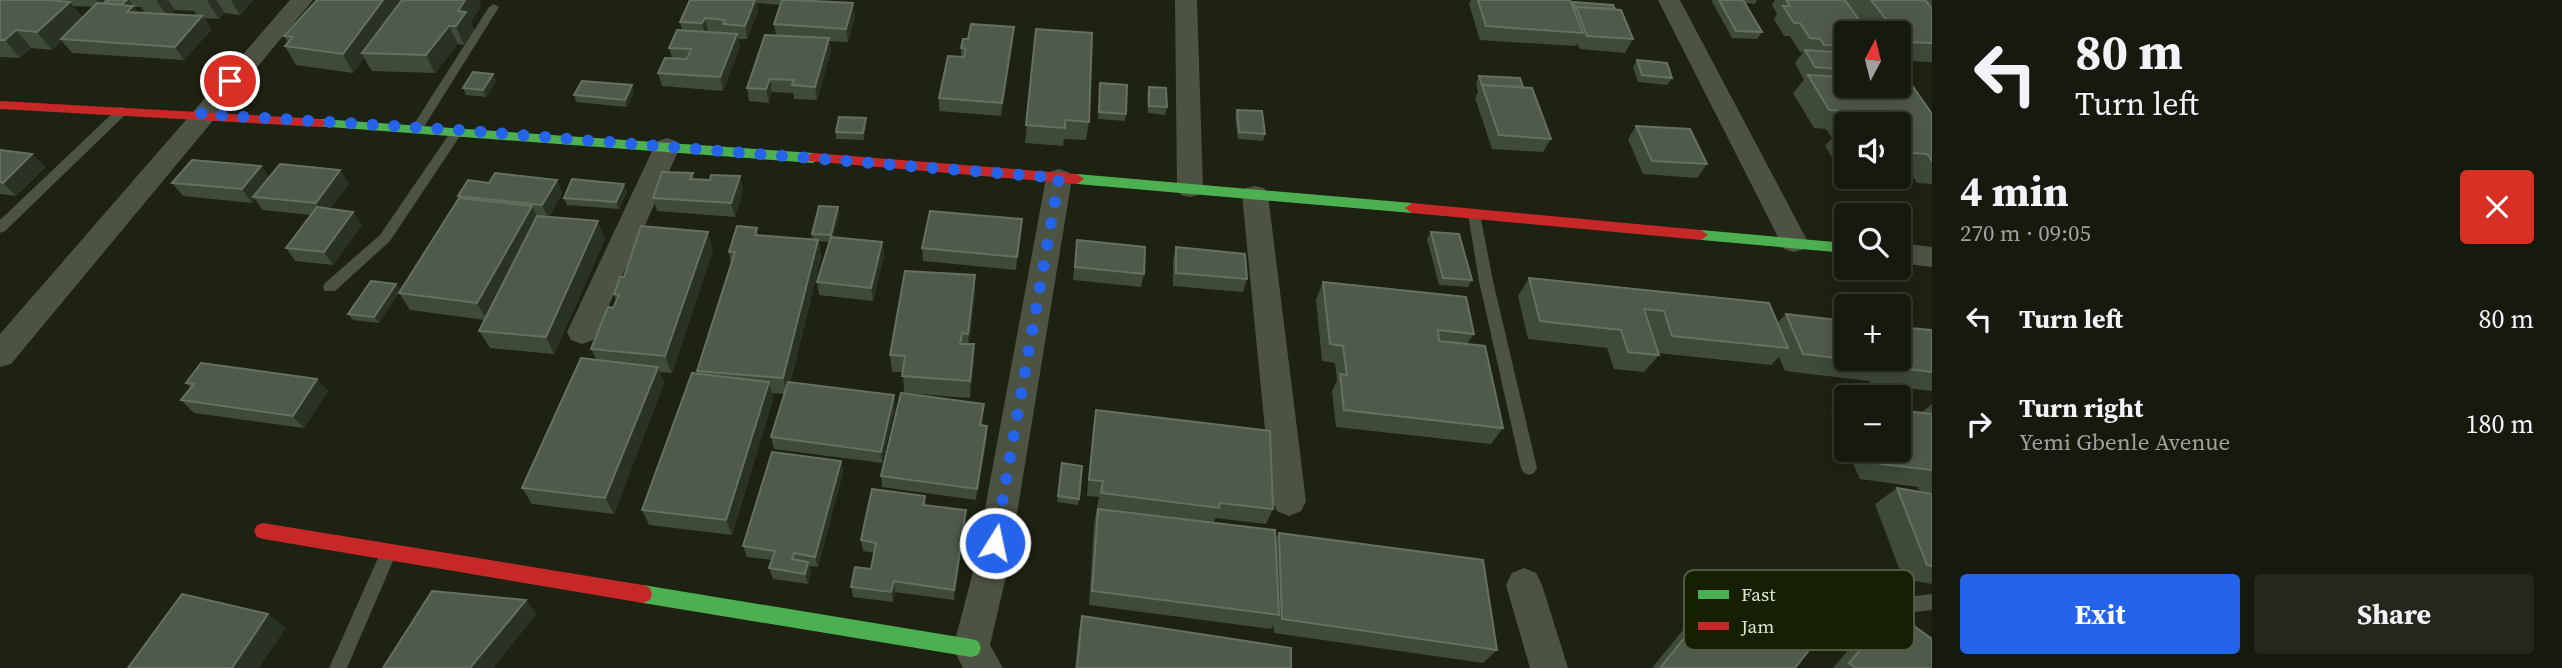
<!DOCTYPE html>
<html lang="en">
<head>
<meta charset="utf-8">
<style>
  :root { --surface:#161a0e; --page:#23271c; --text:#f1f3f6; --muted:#9ea19e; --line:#35382e; --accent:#2563eb }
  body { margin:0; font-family:"Source Serif 4",serif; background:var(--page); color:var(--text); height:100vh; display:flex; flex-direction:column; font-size:26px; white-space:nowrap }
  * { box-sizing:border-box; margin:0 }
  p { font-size:23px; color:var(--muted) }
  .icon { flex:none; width:38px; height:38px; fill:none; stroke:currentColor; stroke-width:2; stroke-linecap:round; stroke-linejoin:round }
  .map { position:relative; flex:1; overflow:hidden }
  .panel { display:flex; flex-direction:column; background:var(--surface); width:630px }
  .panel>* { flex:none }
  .top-card { background:#161a0e; color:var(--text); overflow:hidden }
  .needle { width:46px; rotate:7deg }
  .controls { position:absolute; left:1834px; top:21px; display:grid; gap:14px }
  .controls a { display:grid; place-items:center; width:77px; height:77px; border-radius:7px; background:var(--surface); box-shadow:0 4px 18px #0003,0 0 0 2px var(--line); font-size:35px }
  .pin { position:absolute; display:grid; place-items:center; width:60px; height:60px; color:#fff; margin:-30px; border:4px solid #fff; border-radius:50%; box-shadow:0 2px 7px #0007 }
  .me { position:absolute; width:77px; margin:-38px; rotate:10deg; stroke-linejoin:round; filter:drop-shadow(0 0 5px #0008) }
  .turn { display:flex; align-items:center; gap:24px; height:147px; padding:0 28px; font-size:32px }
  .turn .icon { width:91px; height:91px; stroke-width:2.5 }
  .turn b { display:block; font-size:49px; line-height:60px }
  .round { display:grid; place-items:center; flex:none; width:74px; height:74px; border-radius:7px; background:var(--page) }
  .overview { display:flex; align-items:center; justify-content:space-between; height:119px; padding:0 28px }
  h1 { font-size:42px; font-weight:700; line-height:52px }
  .cta { display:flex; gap:14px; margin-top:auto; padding:14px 28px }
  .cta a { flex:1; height:80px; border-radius:7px; background:var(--accent); color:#fff; font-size:28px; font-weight:700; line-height:80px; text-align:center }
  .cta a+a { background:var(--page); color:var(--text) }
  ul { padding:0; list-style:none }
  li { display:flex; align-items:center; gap:21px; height:105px; padding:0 28px }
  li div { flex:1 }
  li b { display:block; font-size:26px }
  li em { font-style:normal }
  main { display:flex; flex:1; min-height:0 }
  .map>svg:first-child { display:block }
</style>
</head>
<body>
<main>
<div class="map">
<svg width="1932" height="668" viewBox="0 0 1932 668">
  <rect width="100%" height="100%" fill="#1d2212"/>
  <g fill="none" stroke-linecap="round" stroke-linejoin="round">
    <g fill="#4d5343" fill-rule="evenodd">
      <path d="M494 4 499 7 422 130H414V124L489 7Z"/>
      <path d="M122 107 128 111 126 114 5 231 0 233V220L118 108Z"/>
      <path d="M458 126 464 130 390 241 335 291H325L323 287 325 283 380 235 454 127Z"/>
      <path d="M1474 209 1480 214 1493 281 1537 468 1534 473 1529 475 1524 473 1521 468 1479 281 1468 214Z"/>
      <path d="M388 547 394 549 396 554 347 668H329L382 549Z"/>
      <path d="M1932 594V610L1890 615 1884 613 1882 607 1884 601 1890 599Z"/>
    </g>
    <g fill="#4d5343" fill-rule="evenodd">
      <path d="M290 0H313L11 364 0 367V334Z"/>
      <path d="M1175 0H1197L1203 188 1199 195 1190 197 1181 195 1177 188Z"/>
      <path d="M1658 0H1680L1808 242 1804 249 1794 252 1784 249Z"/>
      <path d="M667 138 676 141 680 147 597 332 593 340 582 344 571 340 567 332 654 147 658 141Z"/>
      <path d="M1059 169 1068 172 1072 178 1008 568 990 645 1003 668H963L953 648 974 568 1046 178 1050 172Z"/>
      <path d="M1255 186 1264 188 1268 195 1306 501 1301 511 1289 516 1277 511 1272 501 1242 195 1246 188Z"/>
      <path d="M1899 243 1932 247V267L1899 263Z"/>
      <path d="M1524 568 1536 573 1542 585 1568 668H1530L1506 585 1512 573Z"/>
    </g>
    <g fill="#4caf50" fill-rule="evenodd">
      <path d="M321 119 813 153 820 158 813 163 316 126V120Z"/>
      <path d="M1077 174 1412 203 1419 208 1412 213 1077 184 1070 179Z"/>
      <path d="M1701 230 1846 243V253L1701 240 1694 235Z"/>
      <path d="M643 585 971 639 978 641 981 648 978 655 971 657 643 603 636 600 634 594 636 588Z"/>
    </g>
    <g fill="#c62828" fill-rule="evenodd">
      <path d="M0 101 321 119 328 123 321 127 0 109Z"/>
      <path d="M813 153 1077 174 1084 179 1077 184 808 161 806 158 808 155Z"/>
      <path d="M1412 203 1701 230 1708 235 1701 240 1412 213 1405 208Z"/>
      <path d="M263 523 643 585 650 588 652 594 650 600 643 603 263 539 257 537 254 531 257 525Z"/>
    </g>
  </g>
  <g fill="#3f4a39" fill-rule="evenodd">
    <path d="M0 0H253L240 15 225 13 219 19 204 18 211 30 184 60 72 53 62 41 52 50 31 48 20 58 0 57ZM73 6 94 7 83 18ZM134 7H141L145 13 138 12ZM175 10 194 11 197 16 170 14Z"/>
    <path d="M317 0H478L481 6 471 22 474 30 464 45 458 44 435 73 372 71 364 58 353 73 296 65 285 46 288 43 284 36Z"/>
    <path d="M690 0H807L853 3 855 17 848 42 829 41 831 52 817 100 794 99 793 93 772 92 769 103 749 101 747 88 776 35 774 24 781 5 757 3 758 11 747 39H738L740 47 723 91 662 86 658 73 672 58 669 48 682 31 680 22Z"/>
    <path d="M1471 0H1570L1572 4 1573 2 1615 9 1633 39 1625 53 1580 49 1577 43 1576 46 1480 40 1469 4Z"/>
    <path d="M1711 0H1757L1755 4 1745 3 1762 32 1757 39 1732 38Z"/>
    <path d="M1775 0H1932V62L1899 61V33H1846V86L1932 114V184L1917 183 1910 172 1899 171V124H1846V168L1838 167 1825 146 1832 138 1826 129 1814 128 1793 93 1804 80 1795 63 1803 52H1800L1790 36H1784L1774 19 1777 14 1772 5Z"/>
    <path d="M1014 27 1013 40 1001 116 939 111V98L961 57V48L968 39Z"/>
    <path d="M1036 29 1089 122 1086 140 1064 139 1063 146 1025 143Z"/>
    <path d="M1637 60 1672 78 1667 85 1638 82 1633 67Z"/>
    <path d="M493 74 496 81 486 97 466 95 463 88Z"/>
    <path d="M1479 76 1523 87 1551 139 1543 152 1492 149 1475 98 1478 92 1476 83Z"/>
    <path d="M1100 83 1126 114 1125 121 1098 119Z"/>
    <path d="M1149 87 1167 107 1165 115 1148 113 1147 94Z"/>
    <path d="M634 92 627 107 576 102 574 95Z"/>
    <path d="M1237 110 1265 134 1263 141 1238 139 1235 117Z"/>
    <path d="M866 118V125L864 140 836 139V132Z"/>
    <path d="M1636 126 1707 164 1697 178 1643 174 1628 139Z"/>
    <path d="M0 150 32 154 45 167 16 196 0 194Z"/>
    <path d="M261 166 269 177 340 170 349 184 330 209 362 225 333 265 295 261 286 248 311 215 263 210 255 199 252 203 183 196 172 183Z"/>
    <path d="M693 173 694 179 710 180 740 176 743 190 735 217 657 211 653 198Z"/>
    <path d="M557 180 562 193 549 217 605 239 554 354 490 348 479 331 485 320 410 310 399 293 460 198 458 196 489 183Z"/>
    <path d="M627 191 619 209 567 205 564 198Z"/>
    <path d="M838 207 839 215 833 237 882 242 884 255 873 301 819 295 817 282 829 242 819 241 821 258 790 383 894 395 895 408 882 463 774 449 771 437 784 394 772 393 773 399 732 535 649 525 642 510 699 374 697 371 731 263 729 252 757 228 758 235 813 240 812 234Z"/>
    <path d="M1022 219 1016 270 923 261 922 248Z"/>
    <path d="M1431 232 1472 280 1468 287 1439 285 1427 239Z"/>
    <path d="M1077 240 1144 274 1141 287 1073 280Z"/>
    <path d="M1176 247 1247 279 1243 292 1173 286V260Z"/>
    <path d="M713 250 672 373 660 372 664 383 614 514 532 504 522 488 596 359 591 349 613 308 616 301 614 294 624 277Z"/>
    <path d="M1529 278 1777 323 1786 314 1932 330V391L1871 384 1869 381 1785 371 1779 357 1771 365 1658 353 1659 355 1644 372 1614 369 1607 348 1528 339 1518 296Z"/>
    <path d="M1323 282 1474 334 1467 344 1503 428 1491 444 1336 427 1332 391 1337 380 1335 363 1322 361 1316 300Z"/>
    <path d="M396 284 400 290 379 323 353 320 348 314Z"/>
    <path d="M975 293 969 344H974V361L970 398 904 393 903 372H892L890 355Z"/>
    <path d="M317 379 328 391 304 428 194 413 181 400 191 388 186 383Z"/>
    <path d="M1846 398V447L1831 410Z"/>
    <path d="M1932 404V584L1903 579 1875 504 1897 488 1920 492 1918 487 1860 479 1847 450H1899L1907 411 1921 413Z"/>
    <path d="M1096 410 1273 509 1266 524 1215 518 1214 523 1275 540 1279 533 1497 650 1483 663 1274 633 1273 625 1271 629 1089 605 1094 524 1099 497 1087 496 1093 426Z"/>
    <path d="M983 416 982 426 987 438 976 500 882 487 881 476Z"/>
    <path d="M841 461 843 472 818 567 810 566 811 572 808 584 773 579 769 568 772 560 747 557 743 546Z"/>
    <path d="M1062 463 1082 466 1078 505 1057 502Z"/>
    <path d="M925 496 926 505 966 521 954 600 895 592 893 602 853 597 851 587 871 569 874 553 863 551 861 540Z"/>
    <path d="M1728 584 1795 668H1652L1709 598Z"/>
    <path d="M1893 611 1932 668H1833L1870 624Z"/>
    <path d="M1082 616 1291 668H1075L1079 629Z"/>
  </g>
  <g fill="#2a3323">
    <path d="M96 0H109L102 8Z"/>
    <path d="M127 0H129L143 19 137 25 122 4Z"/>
    <path d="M156 0H168L175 10 168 17Z"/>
    <path d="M208 0H216L225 13 219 19 207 1Z"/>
    <path d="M231 0H253L240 15Z"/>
    <path d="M383 0H406L362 53 364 58 353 73 343 54Z"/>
    <path d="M465 0H478L481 6 471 22 474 30 464 45 456 26 458 11Z"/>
    <path d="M755 0H756L758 11 747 39 745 26Z"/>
    <path d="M70 2 84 20 61 39 62 41 52 50 37 32Z"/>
    <path d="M853 3 855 17 848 42 846 29Z"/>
    <path d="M202 16 211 30 184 60 175 47Z"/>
    <path d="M705 18 708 32 706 36 702 23Z"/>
    <path d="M449 26 458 44 435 73 426 55Z"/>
    <path d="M1014 27 1013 40 1001 116 1002 103Z"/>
    <path d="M16 30 31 48 20 58 5 40Z"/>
    <path d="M737 34 740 47 723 91 720 77Z"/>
    <path d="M829 38 831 52 817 100 815 87Z"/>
    <path d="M493 74 496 81 486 97 483 90Z"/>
    <path d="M770 79 772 92 769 103 766 89Z"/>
    <path d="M632 85 634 92 627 107 625 100Z"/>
    <path d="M866 118V125L864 140 863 133Z"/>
    <path d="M32 154 45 167 16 196 3 183Z"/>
    <path d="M261 166 271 179 253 197 255 199 252 203 242 189Z"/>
    <path d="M340 170 349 184 325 216 316 203Z"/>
    <path d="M740 176 743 190 735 217 731 203Z"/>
    <path d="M557 180 562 193 548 218 542 205Z"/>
    <path d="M624 184 627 191 619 209 616 202Z"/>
    <path d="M532 206 540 224 487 320 477 303Z"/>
    <path d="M838 207 839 215 832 242 831 235Z"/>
    <path d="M353 212 362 225 333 265 324 252Z"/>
    <path d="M1022 219 1021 232 1016 270 1017 257Z"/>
    <path d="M598 221 605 239 554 354 546 337Z"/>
    <path d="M708 232 713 250 672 373 665 356Z"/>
    <path d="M818 240 821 258 787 394 783 378Z"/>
    <path d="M882 242 884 255 873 301 871 288Z"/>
    <path d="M975 275V293L968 351V334Z"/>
    <path d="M396 284 400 290 379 323 374 317Z"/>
    <path d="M974 344V361L970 398V381Z"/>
    <path d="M658 367 664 383 614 514 605 498Z"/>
    <path d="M317 379 328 391 304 428 293 416Z"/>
    <path d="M769 382 773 399 732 535 726 520Z"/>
    <path d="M894 395 895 408 882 463 881 452Z"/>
    <path d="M984 404 983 416 980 437V425Z"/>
    <path d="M987 426V438L976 500 977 489Z"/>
    <path d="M841 461 843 472 818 567 815 557Z"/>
    <path d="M966 510V521L954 600V590Z"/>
    <path d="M808 562 811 572 808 584 805 574Z"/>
    <path d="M894 581 895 592 893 602 891 592Z"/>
    <path d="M526 600 537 614 493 668H470Z"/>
    <path d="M268 614 286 628 259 668H232Z"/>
  </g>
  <g fill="#505a4a" stroke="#66705f" stroke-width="2">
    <path d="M0 0H47L70 2 37 32 16 30 5 40H0Z"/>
    <path d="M107 0H127L122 4 104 3Z"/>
    <path d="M317 0H383L343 54 285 46 293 37 284 36Z"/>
    <path d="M402 0H465L458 11 466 12 456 26H449L426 55 362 53Z"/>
    <path d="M690 0H755L745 26 723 24 725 20 705 18 702 23 680 22Z"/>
    <path d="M782 0H793L853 3 846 29 774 24Z"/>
    <path d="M1478 0H1570L1583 33 1486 26Z"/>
    <path d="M1719 0H1743L1762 32 1736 31Z"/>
    <path d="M1786 0H1845L1868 33H1846V46L1824 45 1820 39 1810 38 1800 23H1794L1783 6H1790Z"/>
    <path d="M1871 0H1925L1932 9V43L1904 42 1899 36V33H1897Z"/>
    <path d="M1573 2 1613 5 1615 9 1576 7 1575 9Z"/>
    <path d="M97 3 133 6 127 12 202 16 175 47 61 39Z"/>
    <path d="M1576 7 1621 10 1633 39 1587 36Z"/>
    <path d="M971 24 1014 27 1002 103 939 98 948 56 964 57 966 49 961 48 963 39H968Z"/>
    <path d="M1036 29 1092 33 1089 122 1065 120V128L1026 125Z"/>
    <path d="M677 30 737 34 720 77 658 73 665 58 687 59 691 49 669 48Z"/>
    <path d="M765 35 829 38 815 87 792 85 794 80 770 79 766 89 747 88Z"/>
    <path d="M1805 50 1846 53V70L1815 67Z"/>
    <path d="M1637 60 1667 63 1672 78 1642 75Z"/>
    <path d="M473 72 493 74 483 90 463 88Z"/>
    <path d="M1808 75 1846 77V86H1899V80L1909 81 1932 114V161L1927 154 1899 152V124H1850L1841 111 1829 110Z"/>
    <path d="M1479 76 1520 78 1523 87 1482 85Z"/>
    <path d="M582 81 632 85 625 100 574 95Z"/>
    <path d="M1100 83 1127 85 1126 114 1099 112Z"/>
    <path d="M1482 85 1532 88 1551 139 1499 135Z"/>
    <path d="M1149 87 1166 88 1167 107 1149 106Z"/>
    <path d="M1237 110 1262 111 1265 134 1239 132Z"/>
    <path d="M839 117 866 118 863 133 836 132Z"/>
    <path d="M1636 126 1690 129 1707 164 1652 161Z"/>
    <path d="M1840 128H1846V137Z"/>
    <path d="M0 150 32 154 3 183 0 182Z"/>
    <path d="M192 160 261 166 242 189 172 183Z"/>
    <path d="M280 164 340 170 316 203 253 197Z"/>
    <path d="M662 172 693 173 690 179 710 180 711 175 740 176 731 203 653 198Z"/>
    <path d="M495 173 557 180 542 205 458 196 468 180 489 183Z"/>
    <path d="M572 179 624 184 616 202 564 198Z"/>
    <path d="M459 198 532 206 477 303 399 293Z"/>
    <path d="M819 206 838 207 831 235 812 234Z"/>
    <path d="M317 207 353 212 324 252 286 248Z"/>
    <path d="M930 211 1022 219 1017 257 922 248Z"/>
    <path d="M537 216 598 221 546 337 479 331Z"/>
    <path d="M641 226 708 232 665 356 591 349 608 307 613 308 619 295 614 294 620 277H624Z"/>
    <path d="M737 226 757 228 755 235 818 240 783 378 697 371 735 252H729Z"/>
    <path d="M1431 232 1459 234 1472 280 1443 278Z"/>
    <path d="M831 237 882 242 871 288 817 282Z"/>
    <path d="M1077 240 1145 247 1144 274 1075 267Z"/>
    <path d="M1176 247 1245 254 1247 279 1176 273Z"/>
    <path d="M905 271 975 275 968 334 962 333 960 344H974L970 381 902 376 905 356 890 355Z"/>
    <path d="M1529 278 1769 303 1788 348 1672 336 1664 311 1644 309 1659 355 1628 352 1621 330 1540 321Z"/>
    <path d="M371 281 396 284 374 317 348 314Z"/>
    <path d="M1323 282 1466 297 1474 334 1438 330 1439 341 1485 346 1503 428 1344 410 1340 374 1347 375 1343 346 1330 344Z"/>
    <path d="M1786 314 1846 321V359H1899V327L1932 330V372L1890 367 1889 364 1803 354Z"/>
    <path d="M581 358 658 367 605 498 522 488Z"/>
    <path d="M201 363 317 379 293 416 181 400 194 384 186 383Z"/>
    <path d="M692 373 769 382 726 520 642 510Z"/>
    <path d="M788 382 894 395 881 452 771 437Z"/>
    <path d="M901 393 984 404 980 425 987 426 977 489 881 476Z"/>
    <path d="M1851 394 1880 397H1852Z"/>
    <path d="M1899 399 1902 400 1907 411 1932 414V470L1880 464 1875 450H1899Z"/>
    <path d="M1096 410 1270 431 1273 509 1220 503 1219 508 1101 493 1103 481 1089 480Z"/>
    <path d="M772 452 841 461 815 557 794 553 792 559 808 562 805 574 769 568 775 551 743 546Z"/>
    <path d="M1062 463 1082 466 1079 499 1058 496Z"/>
    <path d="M1897 488 1932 494V566L1927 565Z"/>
    <path d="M872 489 925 496 923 505 966 510 954 590 894 581 891 592 851 587 855 567 871 569 876 543 861 540Z"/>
    <path d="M1098 509 1275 530 1279 615 1092 591Z"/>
    <path d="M1279 533 1483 560 1497 650 1282 619Z"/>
    <path d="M1728 584 1813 645 1795 668H1660Z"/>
    <path d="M432 591 526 600 470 668H383Z"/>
    <path d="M182 594 268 614 232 668H128Z"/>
    <path d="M1893 611 1932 639V668H1856L1849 663Z"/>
    <path d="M1082 616 1291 648V668H1077Z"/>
  </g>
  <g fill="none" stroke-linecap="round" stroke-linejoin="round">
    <path stroke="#2563eb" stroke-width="12" stroke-dasharray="0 21.6" d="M230 81 201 114 458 130 1059 178 995 543"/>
  </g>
  <rect x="1684" y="570" width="230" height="80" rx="10" fill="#151f02" stroke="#515a40" stroke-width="2"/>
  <rect x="1698" y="590" width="31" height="9" fill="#4caf50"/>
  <rect x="1698" y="622" width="31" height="8" fill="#c62828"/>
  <g font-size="19" fill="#dce3d1">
    <text x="1741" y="601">Fast</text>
    <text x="1741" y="633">Jam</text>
  </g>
</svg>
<div class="controls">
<a><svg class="needle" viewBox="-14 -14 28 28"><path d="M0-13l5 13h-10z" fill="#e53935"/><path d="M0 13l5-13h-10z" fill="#9ea19e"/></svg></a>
<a><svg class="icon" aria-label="sound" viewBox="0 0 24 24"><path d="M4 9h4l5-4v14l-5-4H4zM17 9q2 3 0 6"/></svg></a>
<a><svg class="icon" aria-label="search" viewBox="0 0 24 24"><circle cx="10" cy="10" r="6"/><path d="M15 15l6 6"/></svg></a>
<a>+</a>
<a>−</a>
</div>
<div class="pin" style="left:230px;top:81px;background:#d93025"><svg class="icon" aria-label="arrive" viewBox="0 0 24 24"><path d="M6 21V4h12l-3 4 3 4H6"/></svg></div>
<svg class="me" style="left:995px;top:543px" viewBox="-20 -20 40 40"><circle r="17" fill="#2563eb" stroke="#fff" stroke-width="3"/><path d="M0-11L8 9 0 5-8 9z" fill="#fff"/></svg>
</div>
<section class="panel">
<div class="top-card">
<div class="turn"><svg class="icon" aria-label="left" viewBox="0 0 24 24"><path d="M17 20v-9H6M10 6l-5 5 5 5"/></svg><div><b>80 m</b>Turn left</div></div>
</div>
<div class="overview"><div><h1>4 min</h1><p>270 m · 09:05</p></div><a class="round" style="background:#d93025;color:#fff"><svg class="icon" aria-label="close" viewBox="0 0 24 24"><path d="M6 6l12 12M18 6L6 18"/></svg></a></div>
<ul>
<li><svg class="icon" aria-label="left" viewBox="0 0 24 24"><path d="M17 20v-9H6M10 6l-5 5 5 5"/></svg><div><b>Turn left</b></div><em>80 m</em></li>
<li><svg class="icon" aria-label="right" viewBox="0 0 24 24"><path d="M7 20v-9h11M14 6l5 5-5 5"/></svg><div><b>Turn right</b><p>Yemi Gbenle Avenue</p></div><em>180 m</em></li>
</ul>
<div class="cta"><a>Exit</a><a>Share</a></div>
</section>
</main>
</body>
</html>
